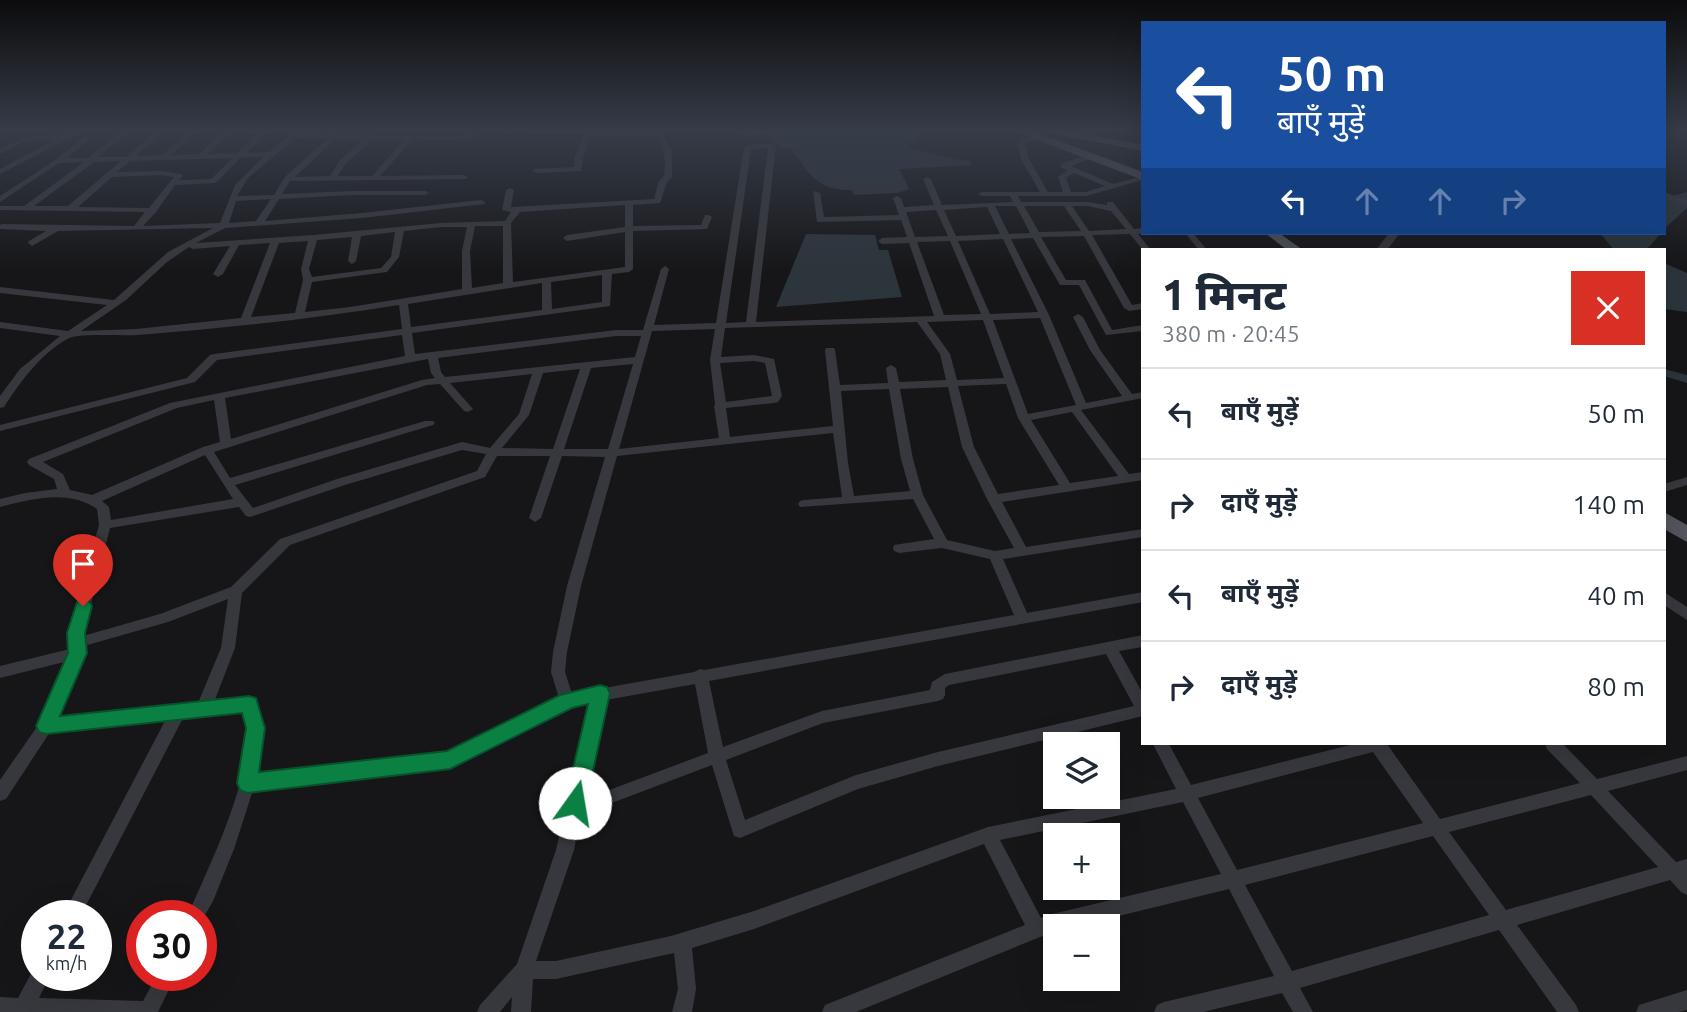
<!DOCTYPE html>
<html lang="hi">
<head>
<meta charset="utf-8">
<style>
  :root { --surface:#fff; --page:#f6f6f7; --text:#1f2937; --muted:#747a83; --line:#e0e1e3 }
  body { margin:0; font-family:Ubuntu,"Noto Sans Devanagari",sans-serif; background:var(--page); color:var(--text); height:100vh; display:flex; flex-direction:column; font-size:26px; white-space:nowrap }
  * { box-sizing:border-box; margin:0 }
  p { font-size:23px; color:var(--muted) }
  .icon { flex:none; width:38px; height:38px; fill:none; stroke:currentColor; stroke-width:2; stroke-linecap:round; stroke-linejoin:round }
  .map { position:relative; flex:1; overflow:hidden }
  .details { position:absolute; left:1141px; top:248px; width:525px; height:497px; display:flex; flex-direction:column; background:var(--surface); border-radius:0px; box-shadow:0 7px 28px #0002 }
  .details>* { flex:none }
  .banner { position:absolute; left:1141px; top:21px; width:525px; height:214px; border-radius:0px; box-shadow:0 7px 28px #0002; background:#1a4fa0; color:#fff; overflow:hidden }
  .buttons { position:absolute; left:1043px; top:732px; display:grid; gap:14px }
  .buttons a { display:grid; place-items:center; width:77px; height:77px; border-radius:0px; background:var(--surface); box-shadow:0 7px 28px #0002; font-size:35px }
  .speed { position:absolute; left:21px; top:900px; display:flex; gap:14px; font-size:35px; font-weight:700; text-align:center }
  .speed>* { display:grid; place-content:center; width:91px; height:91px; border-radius:50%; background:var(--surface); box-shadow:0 7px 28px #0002; line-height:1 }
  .speed small { font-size:18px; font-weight:400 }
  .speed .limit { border:10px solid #d22; background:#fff; color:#111 }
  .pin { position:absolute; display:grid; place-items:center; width:60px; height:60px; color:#fff; margin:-72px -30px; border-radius:50% 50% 50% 0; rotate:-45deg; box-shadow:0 0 7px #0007 }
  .pin .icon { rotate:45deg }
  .me { position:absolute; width:77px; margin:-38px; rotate:13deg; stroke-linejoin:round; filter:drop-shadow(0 0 5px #0008) }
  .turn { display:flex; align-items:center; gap:24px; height:147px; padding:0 21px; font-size:32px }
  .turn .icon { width:91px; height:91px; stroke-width:2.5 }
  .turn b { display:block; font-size:49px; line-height:60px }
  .lanes { display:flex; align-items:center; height:66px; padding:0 21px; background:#0003; justify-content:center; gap:35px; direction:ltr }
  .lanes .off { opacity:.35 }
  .round { display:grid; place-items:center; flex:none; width:74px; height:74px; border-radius:0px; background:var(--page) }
  .summary { display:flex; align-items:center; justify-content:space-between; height:119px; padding:0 21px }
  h1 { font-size:42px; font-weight:800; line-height:52px }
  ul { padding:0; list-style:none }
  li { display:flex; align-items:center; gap:21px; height:91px; padding:0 21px; border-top:2px solid var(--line) }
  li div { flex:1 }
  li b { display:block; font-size:26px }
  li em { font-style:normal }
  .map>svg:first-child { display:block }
</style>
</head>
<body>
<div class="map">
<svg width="1687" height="1012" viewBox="0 0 1687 1012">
  <rect width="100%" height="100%" fill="#161618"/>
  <g fill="#2c353c">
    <path d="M732 131H928H918L917 141 909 143V147C924 153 955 160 970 161L972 165 899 169 909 189 898 193 854 195 852 190C827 190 814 183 801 162 798 156 794 156 792 148L782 149 768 134 744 136Z"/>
    <path d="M1687 192V208L1664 229V198Z"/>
    <path d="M1600 233H1661L1648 248 1649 250H1614Z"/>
    <path d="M806 234 875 235 879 250H888L902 297 776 307Z"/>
    <path d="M1664 263 1687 273V312L1664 309Z"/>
  </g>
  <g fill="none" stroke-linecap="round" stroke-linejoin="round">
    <path fill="#2c353c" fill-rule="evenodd" d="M1664 369 1687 375V383L1664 376Z"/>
    <g fill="#37383d" fill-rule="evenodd">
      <path d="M76 131H86L67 139 0 174V169L54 140 26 141 0 154V149L24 137 63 135Z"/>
      <path d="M123 131H131L98 157H126L157 131H165L136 156 162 155 189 131H197L171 155 199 154 224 131H232L208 154 237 153 260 131H268L246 153 269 152 295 131H302L300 134 331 135 335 133 338 135 455 137C465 136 472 130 482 131L467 140H412L380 176 464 175 468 177 467 179 290 181 282 194 352 191H425L429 193 425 195H352L279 199 265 221 362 213 481 200 485 202 484 204 362 218 225 228 196 243 313 235 441 223 505 221 511 212 502 210 506 190 510 188 514 190 511 207 654 199 659 181 664 176C666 161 665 149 657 136L591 135 583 156 581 171 537 173 533 171 534 169 574 167 575 156 584 134 532 133 528 131H660L662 133 672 152V177L667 182 660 203 633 205V226L701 225 705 215H708L712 217 707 229 633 231V269L629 272 612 274 610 306 412 333 415 354 616 330H643L661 269 665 266 669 269 654 325 716 323 744 147C751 143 769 142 776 146L756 322 934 316 909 243 882 244 878 241 882 238 907 237 901 220 817 222 813 191 820 193 824 217 899 215 893 198 897 196 901 198 904 207 934 205 923 179 927 177 931 179 942 205 1013 202 1010 196H982L978 194 982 192H1040L1021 159 1017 142 1036 134 1040 136 1039 138 1025 143 1029 159 1048 192H1063L1058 177 1068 170 1061 168V164L1089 154 1093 156 1092 158 1071 166 1113 184 1143 176V180L1086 196H1018L1021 202H1088L1107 205V202H1113L1134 229 1143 228V233H1146L1138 234 1151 250H1143L1130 234 1092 235 1132 305 1143 303V309L1129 311 1124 308 1084 236 1041 237 1066 280H1085L1112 330 1143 325V331L1106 335 1079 285H1060L1033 238 1011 239 1049 315 1086 403 1122 396 1090 350 1073 317 1078 314 1083 317 1100 350 1132 394 1143 392V398L1081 410 1129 474 1143 472V480L1002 502 1026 547 1143 529V537L1003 559 1027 613 1143 592V602L709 681 723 747 822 711 930 690 932 682 945 674 1143 635V647L1119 651 1143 694V716L938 766 858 789 740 838 734 836 732 830 712 765 596 809 582 810 574 850 536 961H556L671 936 754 911 988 827 1176 789 1153 744H1169L1191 785 1354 744H1387L1440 819 1580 783 1547 749 1545 744H1563L1597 779 1687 756V770L1608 791 1676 862 1687 859V895L1681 892 1670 880 1517 925 1576 1005 1579 1012H1557L1499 930 1300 988 1313 1012H1293L1282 993 1203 1012H1154L1157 1005 1164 1002 1274 976 1229 889 1078 926H1055V931L856 1012H822L825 1005 1025 925 984 844 754 929 692 948 696 989 692 1012H672L678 989 674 953 556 979H533L531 1012H511L512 997 500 1012H477L480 1005 517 964 556 850 590 703 570 707 450 767 253 790 234 849 213 901 201 922V915H188C209 865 261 764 244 711L183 718 81 915H63L166 719 50 732 6 799 0 801V780L41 721 60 683 68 661 0 678V666L70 649 69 633 99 525 97 509C68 489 31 499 0 507V499L25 493 57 489 54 479 29 465 27 462 29 459 170 403 405 356 402 335 217 360 195 382 0 431V425L187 378 210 355 214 354 402 329 399 305C313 319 225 328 138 335 123 336 81 333 69 338 41 353 21 381 4 407L0 408V396L20 369 60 336 0 328V322L68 331 107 305 0 293V287L114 300 168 252 213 228 58 231 32 246 28 243 29 241 46 231 0 229V225L2 224 134 226 145 212 0 210V206H24L84 162 59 163 0 202V196L57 159 83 137 90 139 67 158H88ZM295 138 327 139 285 177 274 195 237 196 248 178ZM335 139H364L340 160 330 176 295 177ZM372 140H404L372 176H338L346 163ZM768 148 746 322 726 323 751 149ZM241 157H263L235 185 220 223 143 226 156 212 175 185 216 183ZM233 158 211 179 179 180 183 176 182 174 160 171 117 172 130 161ZM121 161 68 206H34L94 162ZM1074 173 1105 186 1086 192H1071L1066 178ZM160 175 174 177 149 208 78 207 112 177ZM271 199 256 221 229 223 236 201ZM625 205V227L567 235 563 238 567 241 625 232V267L513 282 511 223 520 212ZM995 206H1016L1030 233 1009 234ZM1024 206H1064L1081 231 1039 232ZM1072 206H1088L1111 211 1126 229 1089 231ZM987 207 1000 234 956 236 944 210ZM936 210 948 236 915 237 906 212ZM475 226H503V283L472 288 470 251ZM441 227H467L462 251V289L350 307 305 312 312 282 387 272 399 257 404 231ZM395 232 391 257 381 268 312 277 309 269 317 240 352 237 348 261 352 264 356 261 361 236ZM1003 239 1038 312 990 314 958 241ZM308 241 301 269 303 280 295 313 251 317 279 243ZM950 241 981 314 944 315 917 242ZM270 243 241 318 136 329 81 331 126 300 167 262 189 247 193 249 230 246 213 274 218 277 223 274 239 245ZM602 275V302L552 309 551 282ZM542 283V310L411 327 408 304ZM1040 318 1076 405 1028 414 993 320ZM983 320 1004 378 957 380 950 354 927 322ZM917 322 940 354 946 380 899 382 896 368 891 365 886 368 888 383 840 385 835 350 834 348H826L825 350 833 426 730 437 726 408 774 403 778 402 782 396 774 359 754 355 721 357 725 328ZM715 329 710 360 715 404 714 406 719 438 619 449 652 331ZM616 336H641L635 357 445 377 441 372 438 358ZM428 359 431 373 435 378 422 380 231 439 225 398ZM754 361 765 363 772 396 726 402 720 363ZM633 364 608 449H564L591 368ZM580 369 553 449 502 448 529 415 543 373ZM532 374 519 414 490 448 462 442 337 479 253 508 235 485 433 425 435 423 433 421H425L230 478 214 452 427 385 440 384 464 411 468 412 473 409 450 383ZM1006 384 1018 418 1059 485 998 494 974 447 958 386ZM948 387 962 447 987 499 1014 548 995 551 947 540 923 495 913 459 900 389ZM889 389 901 459 910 491 854 496 848 463 841 391ZM214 400 220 442 203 447 92 495 70 490 63 474 43 462 177 408ZM1072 412 1118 476 1070 483 1031 420ZM833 433 842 497 804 500 800 501 798 504 800 507 913 499 934 539 894 545 893 548 894 551 899 553 942 548 990 559 1014 615 704 670 700 669 694 672 604 688 600 687 594 690 572 694 565 672 567 652 581 586 617 456ZM462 450 486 454 477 471 280 539 231 587 160 614 83 636 110 528 239 507 246 516 250 517 345 485ZM205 455 233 499 111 520 109 507 102 501ZM497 456H550L529 518 535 522 541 518 562 456 605 457 567 586 553 652 551 672 559 698 448 753 257 775 263 727 254 700 249 698 214 702 235 648 242 593 290 545 485 477ZM228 599 221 648 198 703 57 718C66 700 87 666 84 646L168 622ZM1106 654 1134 706 938 752 856 775 745 820 726 760 823 723 938 701 943 699 945 695V688L949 685ZM695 684 708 753 596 795H585L606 700ZM1373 752 1423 823 1237 870 1198 798ZM1591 795 1658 867 1506 910 1449 832ZM1183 802 1221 874 1052 914 1041 918 1000 840ZM1433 836 1489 915 1292 971 1245 885Z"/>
      <path d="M1185 233H1193L1207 250H1199Z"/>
      <path d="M1687 477V485L1664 492V484Z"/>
      <path d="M1664 592 1687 607V620L1664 605Z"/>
      <path d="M37 967V975H50L39 998 143 1001 157 975H176L158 1012H0V997L18 998 34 968Z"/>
      <path d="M1687 990V1010L1679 1012H1636L1639 1005Z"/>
    </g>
    <g fill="#37383d" fill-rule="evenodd">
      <path d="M1664 192 1687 200V206L1664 199Z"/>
      <path d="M1389 233H1400L1387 250H1376Z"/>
    </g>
    <g fill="#53555c" fill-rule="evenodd">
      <path d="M1018 131H1032L1143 172V180L1019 133Z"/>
      <path d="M1051 131H1071L1143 145V151L1056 134Z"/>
      <path d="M1265 233H1279L1303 250H1287Z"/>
      <path d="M1664 512 1687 525V542L1664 529Z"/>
    </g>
  </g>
  <linearGradient id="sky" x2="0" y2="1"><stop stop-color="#0c0c0d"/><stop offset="0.48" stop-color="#363c48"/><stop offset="1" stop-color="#363c48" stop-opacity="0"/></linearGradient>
  <rect width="1687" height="272" fill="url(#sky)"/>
  <path fill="#0b8043" stroke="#07532c" stroke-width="2" d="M83 600 90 602 92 606 85 633 87 653 60 716 249 696 256 698 265 728 259 772 447 751 560 695 600 685 607 687 610 693 586 803 583 810 575 813 568 810 565 803 588 704 572 708 450 769 247 793 240 790 237 783 246 728 242 713 46 734 39 732 36 726 68 653 67 633 77 602Z"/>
</svg>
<div class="buttons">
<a><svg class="icon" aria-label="layers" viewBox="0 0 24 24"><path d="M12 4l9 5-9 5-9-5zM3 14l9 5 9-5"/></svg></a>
<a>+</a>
<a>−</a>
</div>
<div class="speed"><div>22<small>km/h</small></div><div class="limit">30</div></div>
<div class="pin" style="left:83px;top:606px;background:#d93025"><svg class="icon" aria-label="arrive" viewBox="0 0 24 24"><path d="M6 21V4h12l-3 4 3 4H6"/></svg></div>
<svg class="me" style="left:575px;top:803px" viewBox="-20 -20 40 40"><circle r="19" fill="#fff"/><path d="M0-13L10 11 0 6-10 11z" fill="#0b8043"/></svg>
<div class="banner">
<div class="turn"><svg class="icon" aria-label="left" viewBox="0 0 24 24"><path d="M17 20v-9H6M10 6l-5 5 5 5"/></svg><div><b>50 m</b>बाएँ मुड़ें</div></div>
<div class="lanes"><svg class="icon" aria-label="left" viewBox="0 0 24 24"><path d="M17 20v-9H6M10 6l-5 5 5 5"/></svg><svg class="icon off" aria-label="ahead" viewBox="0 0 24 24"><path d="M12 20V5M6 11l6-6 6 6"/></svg><svg class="icon off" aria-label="ahead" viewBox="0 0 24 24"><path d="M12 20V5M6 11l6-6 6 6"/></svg><svg class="icon off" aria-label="right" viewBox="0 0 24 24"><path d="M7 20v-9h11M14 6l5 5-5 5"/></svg></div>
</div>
<section class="details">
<div class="summary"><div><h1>1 मिनट</h1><p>380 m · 20:45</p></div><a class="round" style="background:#d93025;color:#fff"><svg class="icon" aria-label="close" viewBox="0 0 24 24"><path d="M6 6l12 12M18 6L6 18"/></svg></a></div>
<ul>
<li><svg class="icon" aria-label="left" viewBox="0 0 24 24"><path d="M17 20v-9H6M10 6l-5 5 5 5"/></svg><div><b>बाएँ मुड़ें</b></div><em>50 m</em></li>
<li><svg class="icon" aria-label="right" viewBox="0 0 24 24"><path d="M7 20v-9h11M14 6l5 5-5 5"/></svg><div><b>दाएँ मुड़ें</b></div><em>140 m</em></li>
<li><svg class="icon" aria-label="left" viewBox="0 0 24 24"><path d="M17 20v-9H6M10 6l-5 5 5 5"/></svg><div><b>बाएँ मुड़ें</b></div><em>40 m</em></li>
<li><svg class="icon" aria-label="right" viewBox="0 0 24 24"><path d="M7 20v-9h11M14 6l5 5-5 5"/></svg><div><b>दाएँ मुड़ें</b></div><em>80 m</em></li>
</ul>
</section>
</div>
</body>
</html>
